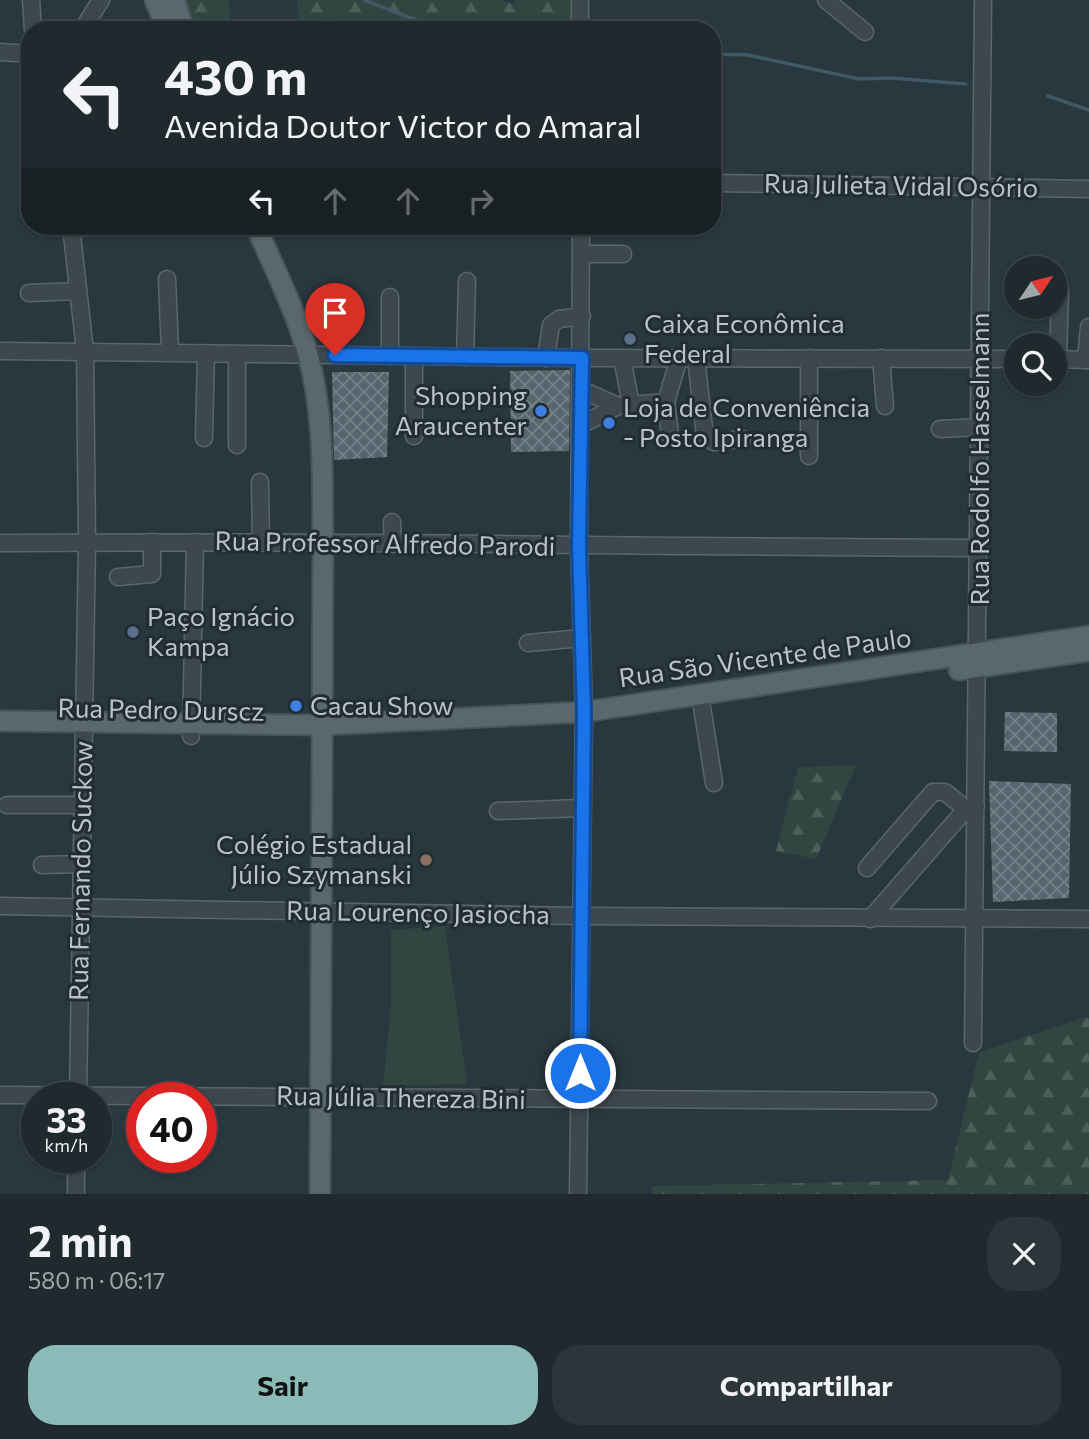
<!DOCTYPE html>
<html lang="pt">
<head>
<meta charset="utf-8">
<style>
  :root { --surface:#1f292e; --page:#2c353a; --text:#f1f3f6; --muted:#a1a6aa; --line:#3c454a; --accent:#8bbbb9 }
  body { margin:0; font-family:Commissioner,sans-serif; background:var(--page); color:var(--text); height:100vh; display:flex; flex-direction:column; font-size:26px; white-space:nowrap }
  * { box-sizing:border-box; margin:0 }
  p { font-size:23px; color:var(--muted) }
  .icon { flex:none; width:38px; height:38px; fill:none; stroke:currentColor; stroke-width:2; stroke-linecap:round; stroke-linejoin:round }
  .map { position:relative; height:1194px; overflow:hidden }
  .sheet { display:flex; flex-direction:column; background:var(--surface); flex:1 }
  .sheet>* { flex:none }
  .banner { position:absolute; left:21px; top:21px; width:700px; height:214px; border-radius:28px; box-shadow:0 2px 5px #0004,0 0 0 2px var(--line); background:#1f292e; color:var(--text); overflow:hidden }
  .needle { width:46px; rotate:55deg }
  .buttons { position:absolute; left:1004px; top:256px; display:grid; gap:14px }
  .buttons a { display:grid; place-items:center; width:63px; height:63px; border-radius:50%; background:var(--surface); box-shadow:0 2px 5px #0004,0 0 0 2px var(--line); font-size:35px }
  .speed { position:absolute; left:21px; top:1082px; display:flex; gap:14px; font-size:35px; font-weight:700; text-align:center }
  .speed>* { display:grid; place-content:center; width:91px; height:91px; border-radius:50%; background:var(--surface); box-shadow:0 2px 5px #0004,0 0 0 2px var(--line); line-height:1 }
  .speed small { font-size:18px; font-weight:400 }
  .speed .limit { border:10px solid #d22; background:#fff; color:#111 }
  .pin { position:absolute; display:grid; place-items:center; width:60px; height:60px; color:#fff; margin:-72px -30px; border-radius:50% 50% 50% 0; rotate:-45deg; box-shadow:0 0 7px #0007 }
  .pin .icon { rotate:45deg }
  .me { position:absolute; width:77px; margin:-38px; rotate:0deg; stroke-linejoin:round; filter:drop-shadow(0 0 5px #0008) }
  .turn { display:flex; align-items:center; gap:24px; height:147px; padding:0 28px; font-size:32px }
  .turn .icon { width:91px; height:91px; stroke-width:2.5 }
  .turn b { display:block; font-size:49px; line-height:60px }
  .lanes { display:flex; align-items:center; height:66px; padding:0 28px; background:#0003; justify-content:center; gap:35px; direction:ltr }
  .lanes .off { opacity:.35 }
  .round { display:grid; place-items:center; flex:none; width:74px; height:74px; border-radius:28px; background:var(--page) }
  .head { display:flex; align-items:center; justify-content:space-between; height:119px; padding:0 28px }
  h1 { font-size:42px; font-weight:700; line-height:52px }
  .primary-button { display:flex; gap:14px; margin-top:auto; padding:14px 28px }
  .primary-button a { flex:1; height:80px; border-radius:28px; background:var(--accent); color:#111; font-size:28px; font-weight:700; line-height:80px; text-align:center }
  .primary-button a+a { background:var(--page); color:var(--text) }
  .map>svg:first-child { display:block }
</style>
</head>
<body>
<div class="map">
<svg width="1089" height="1194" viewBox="0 0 1089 1194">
  <defs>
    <pattern id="forest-firs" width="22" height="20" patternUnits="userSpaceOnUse" patternTransform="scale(1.75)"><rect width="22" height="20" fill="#314641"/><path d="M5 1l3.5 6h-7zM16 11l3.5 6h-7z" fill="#4d5f5b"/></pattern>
    <pattern id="building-cross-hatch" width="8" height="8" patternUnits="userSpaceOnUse" patternTransform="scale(1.75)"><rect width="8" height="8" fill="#57666e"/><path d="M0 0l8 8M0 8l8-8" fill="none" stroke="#748188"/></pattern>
  </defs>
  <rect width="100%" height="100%" fill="#29373e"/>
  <g fill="url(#forest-firs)">
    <path d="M182 0H229L230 30H193Z"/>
    <path d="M297 0H502L514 4 515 0H573L572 29 615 30H333L331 18 299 21Z"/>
    <path d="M856 765 816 859 776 851 798 767Z"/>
    <path d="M1084 1018H1089V1194H653L652 1186 948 1180 979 1052Z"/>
  </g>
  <path fill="#314641" d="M445 926 467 1084 383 1086 391 1002V930Z"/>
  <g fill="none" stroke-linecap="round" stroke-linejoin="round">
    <g stroke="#415865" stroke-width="3.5">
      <path d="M364 0 442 30"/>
      <path d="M712 54 748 55 859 79 891 78 966 84"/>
      <path d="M1048 96 1089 110"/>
    </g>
  </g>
  <g fill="url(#building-cross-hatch)">
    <path d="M570 370 569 451 511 452 510 371Z"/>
    <path d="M332 372H389L387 457 334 460Z"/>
    <path d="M1005 712 1057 713V752L1004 751Z"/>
    <path d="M989 781 1071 784 1069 898 993 902Z"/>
  </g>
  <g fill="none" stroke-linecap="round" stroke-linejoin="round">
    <g stroke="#5a666c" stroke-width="19">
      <g id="minor">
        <path d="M31 0 33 30"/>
        <path d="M580 0V30"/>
        <path d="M826 0 865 32"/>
        <path d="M82 30 101 0"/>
        <path d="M0 52 30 54"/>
        <path d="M712 183 1089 189"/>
        <path d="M71 226 85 351 87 542 78 1097"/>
        <path d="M581 254H623"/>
        <path d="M167 279 170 352"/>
        <path d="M29 293 78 291"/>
        <path d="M0 351 582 358 1017 359"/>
        <path d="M390 356V297"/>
        <path d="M414 356V436"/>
        <path d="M465 357 467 281"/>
        <path d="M546 358 551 325 559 319 582 316"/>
        <path d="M622 358 631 405 666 402 679 358"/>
        <path d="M696 358 705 436 714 442 742 439"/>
        <path d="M809 358V456"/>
        <path d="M881 358 885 406"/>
        <path d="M1055 359 1089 360"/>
        <path d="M1058 359 1060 290"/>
        <path d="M1086 360 1089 327"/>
        <path d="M582 390 618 406"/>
        <path d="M666 402 670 435"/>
        <path d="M581 425 618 406 631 405"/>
        <path d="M940 429 981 427"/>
        <path d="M204 438 206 353"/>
        <path d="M237 445V354"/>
        <path d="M260 482 261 542"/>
        <path d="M392 522 393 544"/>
        <path d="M0 543C326 540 653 547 979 548"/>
        <path d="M118 577 152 574V542"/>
        <path d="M528 643 582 638"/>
        <path d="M702 707 714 783"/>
        <path d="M191 736 195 542"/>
        <path d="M7 805H82"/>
        <path d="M498 811 582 808"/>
        <path d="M42 865 81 864"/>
        <path d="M867 868 933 792H945L966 809"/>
        <path d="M0 906 581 916 1089 919"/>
        <path d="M870 919 966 809 976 806"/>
        <path d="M973 1043 983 0"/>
        <path d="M0 1095 928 1101"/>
        <path d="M76 1194V1157"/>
        <path d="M578 1194 584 712 579 547 581 226"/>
      </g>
    </g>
    <g stroke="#49545a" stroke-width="23">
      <g id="major">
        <path d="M155 0 167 30"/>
        <path d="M174 0 185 30"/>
        <path d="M256 226C274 268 296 311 308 355 325 416 322 480 323 542L320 1194"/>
        <path d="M959 670 1089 651"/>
        <path d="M0 721 322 725 584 712 1089 636"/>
      </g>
    </g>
    <use href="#minor" stroke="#3d484e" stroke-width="16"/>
    <use href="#major" stroke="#5b676e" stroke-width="19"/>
  </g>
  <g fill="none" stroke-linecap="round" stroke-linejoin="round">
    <g stroke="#114b97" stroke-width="18">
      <path id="route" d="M335 355 582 358 579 547 584 712 580 1073"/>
    </g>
    <use href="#route" stroke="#1a73e8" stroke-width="12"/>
  </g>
  <g fill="#5c6f8a" stroke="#212d33" stroke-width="2.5">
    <circle cx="630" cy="339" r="7"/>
    <circle cx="133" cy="632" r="7"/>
  </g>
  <g fill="#3f7fe0" stroke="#212d33" stroke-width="2.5">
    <circle cx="541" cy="411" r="7"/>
    <circle cx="609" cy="423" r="7"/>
    <circle cx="296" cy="706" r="7"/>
  </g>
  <circle fill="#8d6e63" stroke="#212d33" stroke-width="2.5" cx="426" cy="860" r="7"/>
  <g text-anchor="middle" stroke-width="6" stroke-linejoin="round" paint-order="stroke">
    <g font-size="26" fill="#b9c3c9" stroke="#212d33">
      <text transform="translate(901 186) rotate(1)" y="9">Rua Julieta Vidal Osório</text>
      <text transform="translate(980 459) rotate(-90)" y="9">Rua Rodolfo Hasselmann</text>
      <text transform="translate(385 544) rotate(1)" y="9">Rua Professor Alfredo Parodi</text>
      <text transform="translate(765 658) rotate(-8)" y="9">Rua São Vicente de Paulo</text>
      <text transform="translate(161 710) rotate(1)" y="9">Rua Pedro Durscz</text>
      <text transform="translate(81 871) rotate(-89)" y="9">Rua Fernando Suckow</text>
      <text transform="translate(418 913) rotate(1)" y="9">Rua Lourenço Jasiocha</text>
      <text transform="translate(401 1098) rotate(1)" y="9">Rua Júlia Thereza Bini</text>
    </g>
    <g font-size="26" fill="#b9c3c9" stroke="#212d33" text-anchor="start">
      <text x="644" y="333">Caixa Econômica<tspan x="644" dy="30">Federal</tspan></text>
      <text x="527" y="405" text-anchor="end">Shopping<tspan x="527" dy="30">Araucenter</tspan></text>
      <text x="623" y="417">Loja de Conveniência<tspan x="623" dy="30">- Posto Ipiranga</tspan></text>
      <text x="147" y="626">Paço Ignácio<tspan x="147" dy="30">Kampa</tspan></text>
      <text x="310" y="715">Cacau Show</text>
      <text x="412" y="854" text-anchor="end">Colégio Estadual<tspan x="412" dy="30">Júlio Szymanski</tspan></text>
    </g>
  </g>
</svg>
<div class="buttons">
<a><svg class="needle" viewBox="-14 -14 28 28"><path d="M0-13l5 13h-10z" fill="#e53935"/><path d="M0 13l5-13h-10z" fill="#a1a6aa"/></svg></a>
<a><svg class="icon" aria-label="search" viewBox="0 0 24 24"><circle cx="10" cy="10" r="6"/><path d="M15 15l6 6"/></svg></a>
</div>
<div class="speed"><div>33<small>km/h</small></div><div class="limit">40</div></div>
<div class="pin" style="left:335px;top:355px;background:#d93025"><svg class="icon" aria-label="arrive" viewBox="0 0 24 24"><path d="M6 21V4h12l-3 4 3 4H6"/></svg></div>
<svg class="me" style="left:580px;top:1073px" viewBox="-20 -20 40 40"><circle r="17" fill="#1a73e8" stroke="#fff" stroke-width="3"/><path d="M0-11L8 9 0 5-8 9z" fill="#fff"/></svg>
<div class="banner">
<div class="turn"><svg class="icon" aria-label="left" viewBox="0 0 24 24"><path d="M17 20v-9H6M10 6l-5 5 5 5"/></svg><div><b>430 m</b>Avenida Doutor Victor do Amaral</div></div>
<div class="lanes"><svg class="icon" aria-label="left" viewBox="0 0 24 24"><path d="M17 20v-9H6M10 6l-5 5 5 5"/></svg><svg class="icon off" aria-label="ahead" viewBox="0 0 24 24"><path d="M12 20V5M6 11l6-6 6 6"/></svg><svg class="icon off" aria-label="ahead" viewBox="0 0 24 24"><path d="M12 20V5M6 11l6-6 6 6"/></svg><svg class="icon off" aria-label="right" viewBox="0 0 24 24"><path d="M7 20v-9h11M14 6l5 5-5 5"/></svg></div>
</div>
</div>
<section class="sheet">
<div class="head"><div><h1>2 min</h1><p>580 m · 06:17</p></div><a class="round"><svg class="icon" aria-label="close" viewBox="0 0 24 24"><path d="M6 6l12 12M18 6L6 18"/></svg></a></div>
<div class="primary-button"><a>Sair</a><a>Compartilhar</a></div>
</section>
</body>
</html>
